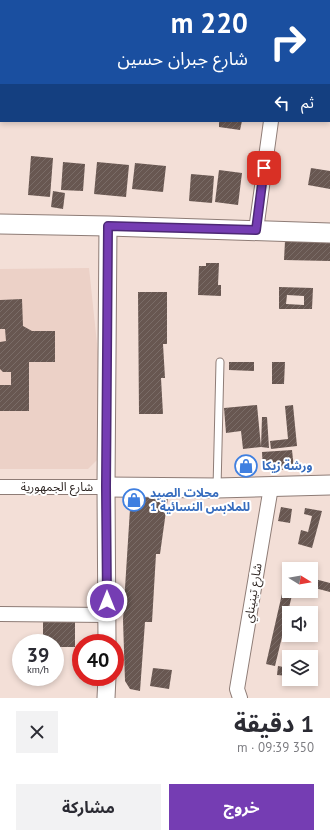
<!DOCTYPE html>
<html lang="ar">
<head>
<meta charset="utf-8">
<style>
  :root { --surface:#fff; --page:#f2f2f3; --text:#2b2b33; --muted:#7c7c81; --accent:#753db3 }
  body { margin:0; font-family:"PT Sans","Noto Sans Arabic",sans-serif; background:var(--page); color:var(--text); direction:rtl; height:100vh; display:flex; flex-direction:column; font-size:15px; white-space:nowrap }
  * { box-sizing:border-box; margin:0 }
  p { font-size:13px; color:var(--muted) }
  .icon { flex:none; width:22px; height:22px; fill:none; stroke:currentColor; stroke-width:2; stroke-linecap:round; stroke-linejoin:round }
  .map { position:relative; height:698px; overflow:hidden; direction:ltr }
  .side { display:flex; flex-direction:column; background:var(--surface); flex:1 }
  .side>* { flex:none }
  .guide { position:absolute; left:0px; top:0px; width:330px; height:122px; box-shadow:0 2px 6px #0003; direction:rtl; background:#1a4fa0; color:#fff; overflow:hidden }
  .needle { width:26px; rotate:101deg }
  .buttons { position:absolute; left:282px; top:562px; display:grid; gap:8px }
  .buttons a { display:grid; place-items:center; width:36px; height:36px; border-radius:0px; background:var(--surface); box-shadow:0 2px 6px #0003; font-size:20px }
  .speed { position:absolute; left:12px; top:634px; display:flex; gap:8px; font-size:20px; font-weight:700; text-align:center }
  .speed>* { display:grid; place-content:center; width:52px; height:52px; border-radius:50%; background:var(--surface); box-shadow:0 2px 6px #0003; line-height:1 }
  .speed small { font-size:10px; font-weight:400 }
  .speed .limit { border:6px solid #d22; background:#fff; color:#111 }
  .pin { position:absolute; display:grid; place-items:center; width:34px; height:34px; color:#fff; margin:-17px; border-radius:8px; box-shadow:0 2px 6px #0006 }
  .me { position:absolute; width:44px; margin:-22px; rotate:0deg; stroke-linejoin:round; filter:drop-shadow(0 0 3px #0008) }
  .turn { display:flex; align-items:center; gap:14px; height:84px; padding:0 16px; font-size:18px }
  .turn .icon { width:52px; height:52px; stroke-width:2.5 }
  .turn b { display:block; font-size:28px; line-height:34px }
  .then { display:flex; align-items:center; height:38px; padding:0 16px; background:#0003; gap:8px; font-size:15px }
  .round { display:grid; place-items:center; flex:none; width:42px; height:42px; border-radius:0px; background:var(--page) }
  .head { display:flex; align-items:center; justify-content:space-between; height:68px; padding:0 16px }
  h1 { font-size:24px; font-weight:700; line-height:30px }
  .button { display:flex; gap:8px; margin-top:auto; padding:8px 16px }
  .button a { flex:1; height:46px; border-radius:0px; background:var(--accent); color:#fff; font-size:16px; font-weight:700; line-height:46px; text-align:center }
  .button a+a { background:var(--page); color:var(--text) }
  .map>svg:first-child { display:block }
</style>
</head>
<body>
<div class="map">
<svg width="330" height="698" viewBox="0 0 330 698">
  <defs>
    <pattern id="building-hatch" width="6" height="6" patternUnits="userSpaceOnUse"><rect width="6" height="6" fill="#685751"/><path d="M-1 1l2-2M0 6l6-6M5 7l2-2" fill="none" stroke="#7a6c67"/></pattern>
  </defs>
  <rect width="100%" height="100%" fill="#f3dfd7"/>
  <path fill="#ecd1c7" d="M89 268 98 353 100 457 88 469H0V269Z"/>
  <g fill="url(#building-hatch)" fill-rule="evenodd">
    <path d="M219 121H242L240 130 219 127Z"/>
    <path d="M31 156 53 158 50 197 28 195Z"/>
    <path d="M63 162 85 164 83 191 61 190Z"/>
    <path d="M97 162 129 165 126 197 94 194Z"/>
    <path d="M135 163 166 166 163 192 132 189Z"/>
    <path d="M311 168 330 171V189L308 185Z"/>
    <path d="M219 170 242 173 238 205 215 202Z"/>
    <path d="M191 174 214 176 212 203 189 201Z"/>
    <path d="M53 191 65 193 63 209 51 207Z"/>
    <path d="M285 241 330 242V261L284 260Z"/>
    <path d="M206 263H219L218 285H221V296L198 295 199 266H206Z"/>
    <path d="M279 287 313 288 312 309H279ZM287 295 304 296V305L286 304Z"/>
    <path d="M138 292H167V344H163L165 378H161L163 414H139Z"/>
    <path d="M22 299 23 326 32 331H55V362H29V411H0V385H11V372H3L0 369V342L6 341 5 329H0V300Z"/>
    <path d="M229 362H254V371L229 370Z"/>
    <path d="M272 362H285L284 384H272Z"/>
    <path d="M257 405 261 447 262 417H267L269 448 261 447 243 449 241 431 226 433 224 408Z"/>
    <path d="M293 405 297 446 271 449 270 441 288 439 285 406Z"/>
    <path d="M292 450 294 469 263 471 262 452Z"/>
    <path d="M131 493 168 497 160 554H156L152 622H145L140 691 130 689 125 681 123 620Z"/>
    <path d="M281 507 292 509 290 523 278 521Z"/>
    <path d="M305 508 322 511 312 548 298 544 301 530 308 532 312 516 304 514Z"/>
    <path d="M311 578 330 583V592L311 587Z"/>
    <path d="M284 585 289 586V591H293L275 666 266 664Z"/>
    <path d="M43 622H75V647H55V643H43Z"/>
    <path d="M278 666 289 668V676L277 675Z"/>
    <path d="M153 668 172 670 169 689 150 686Z"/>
  </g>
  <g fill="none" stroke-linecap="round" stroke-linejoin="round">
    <g stroke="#8e7c76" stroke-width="9">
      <path id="service" d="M217 488 220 362"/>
    </g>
    <g stroke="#8e7c76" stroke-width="16">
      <g id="minor">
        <path d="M141 0 145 1"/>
        <path d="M294 1V0"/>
        <path d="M329 45H330"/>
        <path d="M256 230 271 121"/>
        <path d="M0 487H106"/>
        <path d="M0 614 107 615"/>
        <path d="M240 698 237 689 271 487"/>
      </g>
    </g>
    <g stroke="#8e7c76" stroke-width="19">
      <g id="tertiary">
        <path d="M107 643 106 487 108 226"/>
        <path d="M106 698 107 677"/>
      </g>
    </g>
    <g stroke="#8e7c76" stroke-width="21">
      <g id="secondary">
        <path d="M0 224 108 226 330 233"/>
        <path d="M106 487 217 488 330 485"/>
      </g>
    </g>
    <use href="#service" stroke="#fff" stroke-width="7"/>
    <use href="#minor" stroke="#fff" stroke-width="14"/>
    <use href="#tertiary" stroke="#fff" stroke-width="17"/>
    <use href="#secondary" stroke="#fff" stroke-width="19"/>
  </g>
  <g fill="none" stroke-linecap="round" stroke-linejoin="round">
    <g stroke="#4c2874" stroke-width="10">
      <path id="route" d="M107 601 106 487 108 226 256 230 264 168"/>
    </g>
    <use href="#route" stroke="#753db3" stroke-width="7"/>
  </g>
  <defs>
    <g id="shop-ring" transform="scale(1.15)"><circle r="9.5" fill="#fff" stroke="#3f7fe0" stroke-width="1.5"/><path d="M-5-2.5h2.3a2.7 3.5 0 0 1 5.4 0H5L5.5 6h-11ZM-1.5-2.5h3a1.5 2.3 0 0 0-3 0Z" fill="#3f7fe0"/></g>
  </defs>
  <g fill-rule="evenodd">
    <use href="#shop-ring" x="246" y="466"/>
    <use href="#shop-ring" x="134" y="500"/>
  </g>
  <g text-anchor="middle" stroke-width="4" stroke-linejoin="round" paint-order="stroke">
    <g font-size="12" font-weight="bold" fill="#366cbe" stroke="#fff" text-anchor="start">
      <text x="262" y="470">ورشة زيكا</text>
      <text x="150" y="497">محلات الصيد<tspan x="150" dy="14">للملابس النسائية 1</tspan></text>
    </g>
    <g font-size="12" fill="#2e2623" stroke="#fff">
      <text x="57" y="491">شارع الجمهورية</text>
      <text transform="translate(253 593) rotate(-81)" y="4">شارع تينيناي</text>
    </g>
  </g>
</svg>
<div class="buttons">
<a><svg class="needle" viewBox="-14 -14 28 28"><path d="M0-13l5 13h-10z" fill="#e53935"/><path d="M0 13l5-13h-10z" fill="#7c7c81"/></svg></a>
<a><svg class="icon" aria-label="sound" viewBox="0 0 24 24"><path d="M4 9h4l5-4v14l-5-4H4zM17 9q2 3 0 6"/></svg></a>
<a><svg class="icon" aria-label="layers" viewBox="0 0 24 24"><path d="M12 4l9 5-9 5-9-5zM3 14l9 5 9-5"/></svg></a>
</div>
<div class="speed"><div>39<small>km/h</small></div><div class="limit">40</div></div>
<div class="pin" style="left:264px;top:168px;background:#d93025"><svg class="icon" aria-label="arrive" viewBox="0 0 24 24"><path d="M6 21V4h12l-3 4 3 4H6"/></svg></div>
<svg class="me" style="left:107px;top:601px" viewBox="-20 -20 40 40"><circle r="17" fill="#753db3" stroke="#fff" stroke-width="3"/><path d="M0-11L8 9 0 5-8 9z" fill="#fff"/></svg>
<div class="guide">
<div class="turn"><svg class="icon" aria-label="right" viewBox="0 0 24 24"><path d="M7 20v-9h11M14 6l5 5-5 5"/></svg><div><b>220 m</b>شارع جبران حسين</div></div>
<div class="then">ثم<svg class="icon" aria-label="left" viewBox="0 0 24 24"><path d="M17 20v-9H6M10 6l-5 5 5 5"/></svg></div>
</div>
</div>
<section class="side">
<div class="head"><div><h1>1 دقيقة</h1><p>350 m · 09:39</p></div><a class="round"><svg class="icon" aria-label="close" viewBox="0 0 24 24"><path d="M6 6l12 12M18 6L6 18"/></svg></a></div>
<div class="button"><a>خروج</a><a>مشاركة</a></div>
</section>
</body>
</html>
